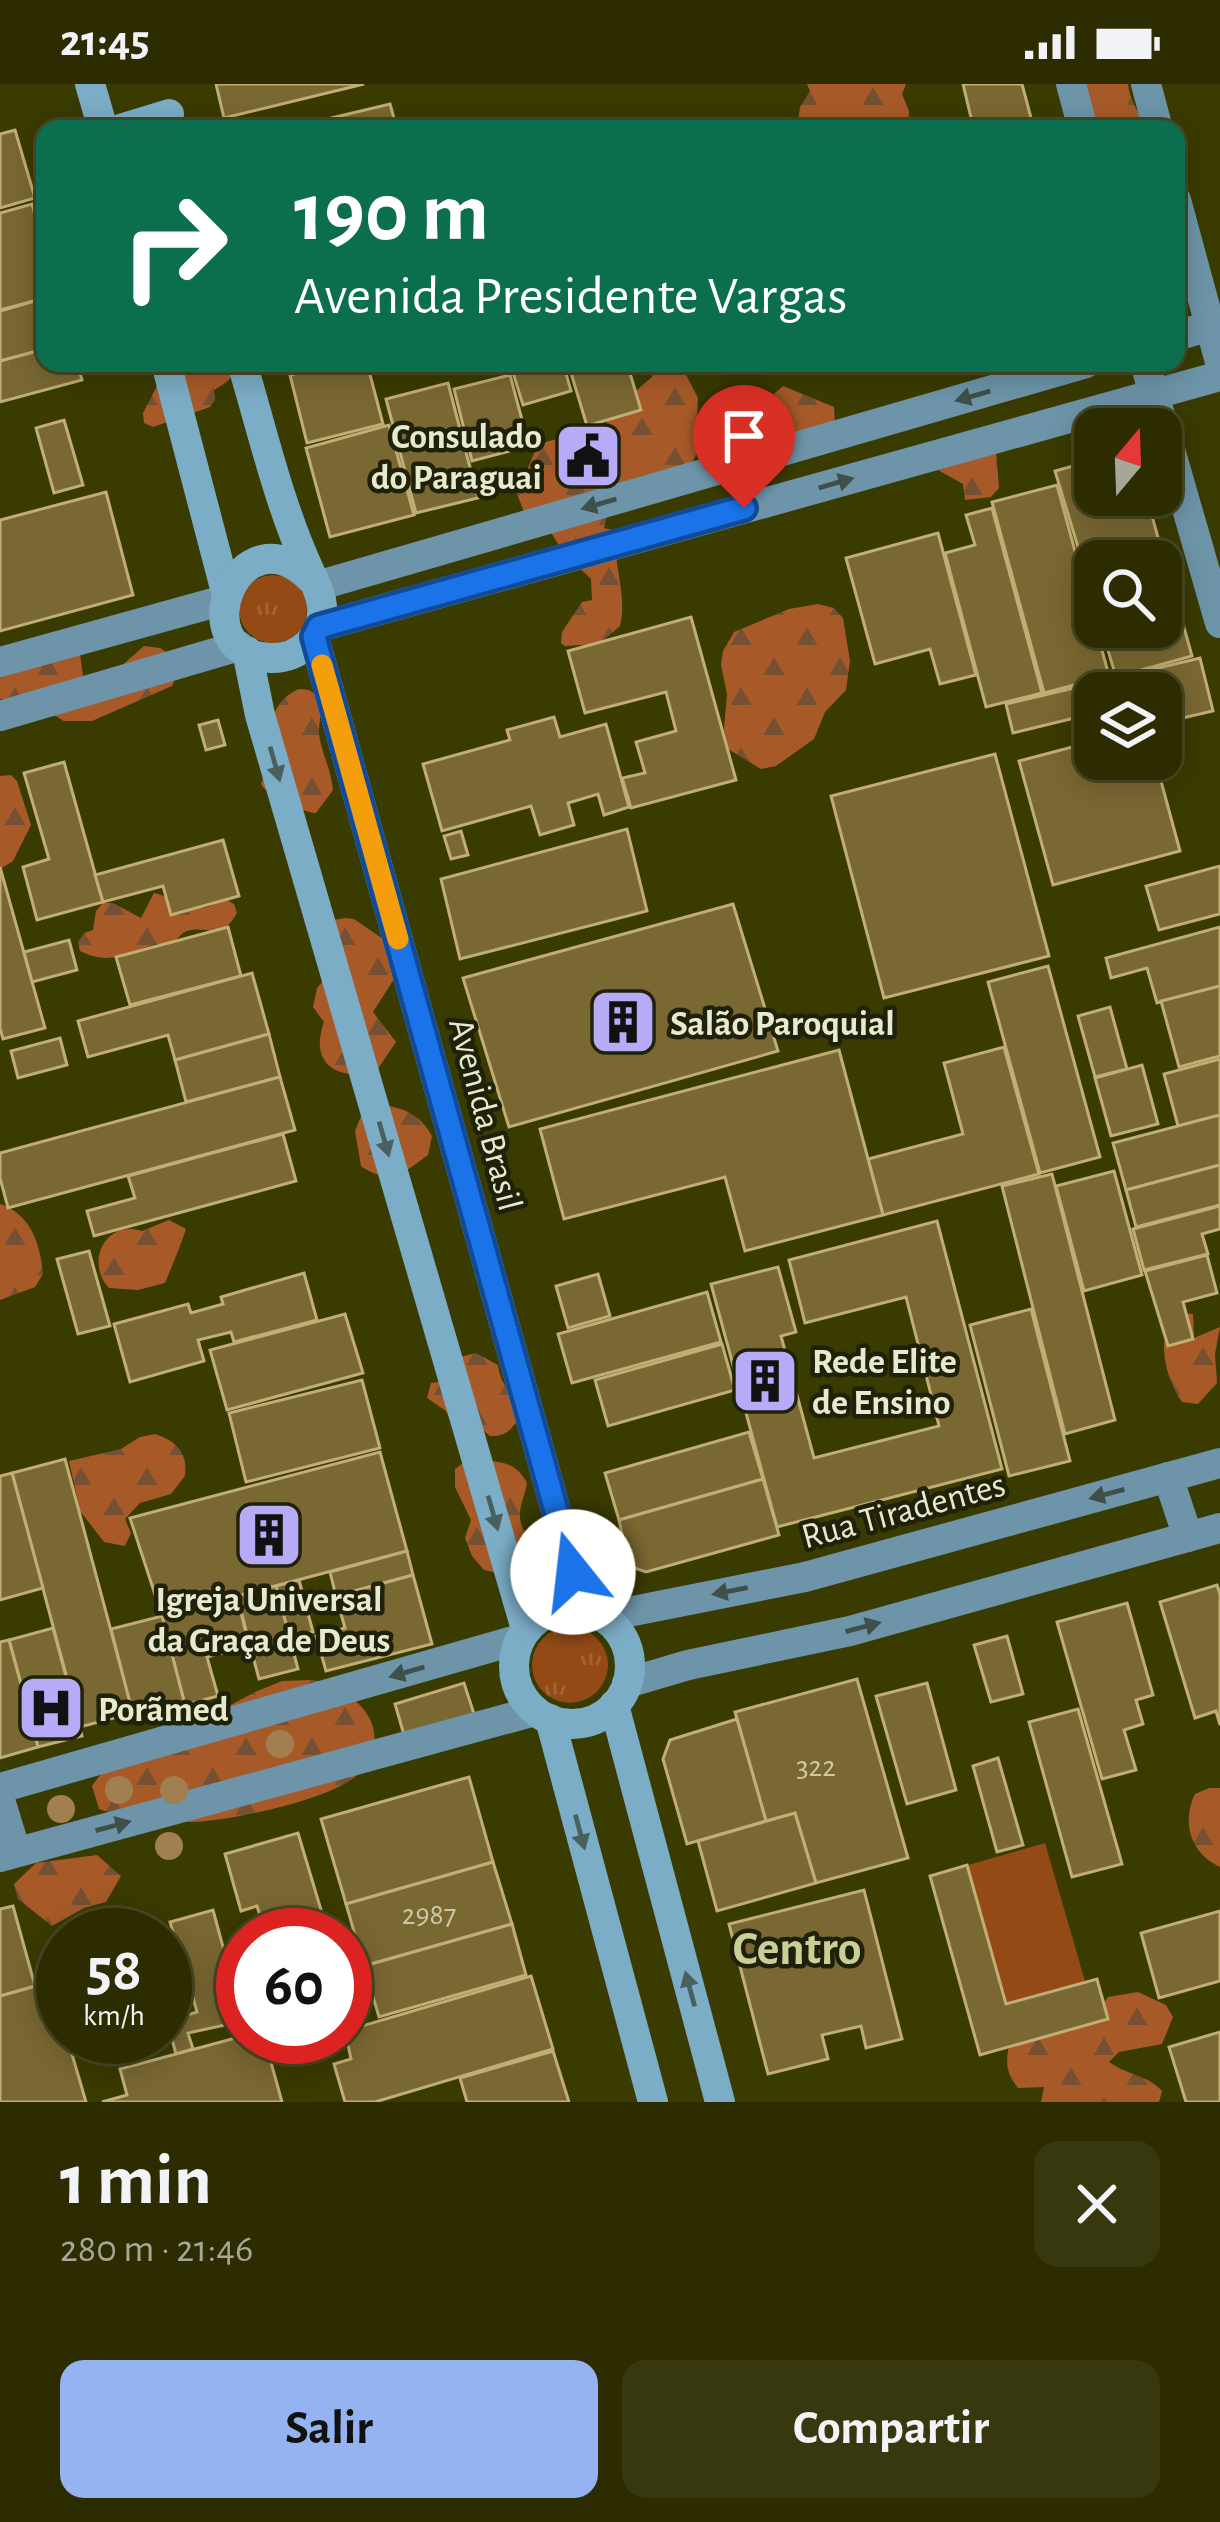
<!DOCTYPE html>
<html lang="es">
<head>
<meta charset="utf-8">
<style>
  :root { --surface:#2c2c00; --page:#38380f; --text:#f1f3f6; --muted:#a6a799; --line:#484822; --accent:#95b2f1 }
  body { margin:0; font-family:"Alegreya Sans",sans-serif; background:var(--page); color:var(--text); height:100vh; display:flex; flex-direction:column; font-size:45px; white-space:nowrap }
  * { box-sizing:border-box; margin:0 }
  p { font-size:39px; color:var(--muted) }
  .icon { flex:none; width:66px; height:66px; fill:none; stroke:currentColor; stroke-width:2; stroke-linecap:round; stroke-linejoin:round }
  .map { position:relative; height:2018px; overflow:hidden }
  .sheet { display:flex; flex-direction:column; background:var(--surface); flex:1 }
  .sheet>* { flex:none }
  .top-card { position:absolute; left:36px; top:36px; width:1149px; height:252px; border-radius:24px; box-shadow:0 6px 30px #0003,0 0 0 3px var(--line); background:#0b6e4f; color:#fff; overflow:hidden }
  .needle { width:78px; rotate:19deg }
  .tools { position:absolute; left:1074px; top:324px; display:grid; gap:24px }
  .tools a { display:grid; place-items:center; width:108px; height:108px; border-radius:24px; background:var(--surface); box-shadow:0 6px 30px #0003,0 0 0 3px var(--line); font-size:60px }
  .speed { position:absolute; left:36px; top:1824px; display:flex; gap:24px; font-size:60px; font-weight:700; text-align:center }
  .speed>* { display:grid; place-content:center; width:156px; height:156px; border-radius:50%; background:var(--surface); box-shadow:0 6px 30px #0003,0 0 0 3px var(--line); line-height:1 }
  .speed small { font-size:30px; font-weight:400 }
  .speed .limit { border:18px solid #d22; background:#fff; color:#111 }
  .pin { position:absolute; display:grid; place-items:center; width:102px; height:102px; color:#fff; margin:-123px -51px; border-radius:50% 50% 50% 0; rotate:-45deg; box-shadow:0 0 12px #0007 }
  .pin .icon { rotate:45deg }
  .me { position:absolute; width:132px; margin:-66px; rotate:344deg; stroke-linejoin:round; filter:drop-shadow(0 0 9px #0008) }
  .turn { display:flex; align-items:center; gap:42px; height:252px; padding:0 60px; font-size:54px }
  .turn .icon { width:156px; height:156px; stroke-width:2.5 }
  .turn b { display:block; font-size:84px; line-height:102px }
  .round { display:grid; place-items:center; flex:none; width:126px; height:126px; border-radius:24px; background:var(--page) }
  .summary { display:flex; align-items:center; justify-content:space-between; height:204px; padding:0 60px }
  h1 { font-size:72px; font-weight:700; line-height:90px }
  .cta { display:flex; gap:24px; margin-top:auto; padding:24px 60px }
  .cta a { flex:1; height:138px; border-radius:24px; background:var(--accent); color:#111; font-size:48px; font-weight:700; line-height:138px; text-align:center }
  .cta a+a { background:var(--page); color:var(--text) }
  .status { display:flex; justify-content:space-between; align-items:center; height:84px; padding:0 60px; background:var(--surface); direction:ltr }
  .status svg { height:33px; fill:currentColor }
  .map>svg:first-child { display:block }
</style>
</head>
<body>
<div class="status"><b>21:45</b><svg viewBox="0 0 49 12"><path d="M0 12V9h3v3zM5 12V6h3v6zM10 12V3h3v9zM15 12V0h3v12zM26 1h20v11H26zM47 4h2v5h-2z"/></svg></div>
<div class="map">
<svg width="1220" height="2018" viewBox="0 0 1220 2018">
  <defs>
    <pattern id="forest-firs" width="22" height="20" patternUnits="userSpaceOnUse" patternTransform="scale(3)"><rect width="22" height="20" fill="#a75a28"/><path d="M5 1l3.5 6h-7zM16 11l3.5 6h-7z" fill="#765033"/></pattern>
    <pattern id="park-tufts" width="24" height="20" patternUnits="userSpaceOnUse" patternTransform="scale(3)"><rect width="24" height="20" fill="#934a15"/><path d="M3 7l-1-3M5 7V3M7 7l1-3M15 17l-1-3M17 17v-4M19 17l1-3" fill="none" stroke="#a26436"/></pattern>
  </defs>
  <rect width="100%" height="100%" fill="#3a3b00"/>
  <path fill="#934a15" d="M1045 1759 1096 1935 982 1968 930 1792Z"/>
  <g fill="url(#forest-firs)">
    <path d="M807 0H906L902 10 909 27 908 45H797L800 23 810 7Z"/>
    <path d="M1075 0H1128C1129 16 1140 29 1146 45H1074Z"/>
    <path d="M158 279H234C235 295 226 299 214 306L215 316 210 323 153 343 144 339 143 329 159 298Z"/>
    <path d="M658 279H680L698 314 696 371 688 387 608 428 604 444 616 447C612 480 628 510 620 542L599 560 565 562 561 559 562 548 582 518 592 516 591 495 563 468 552 450 524 428 517 410 538 360 557 355 575 357 588 371 597 367 610 329 652 293Z"/>
    <path d="M783 302 834 323 835 342 767 358C761 348 761 343 770 334L769 314Z"/>
    <path d="M996 367 999 404 991 413 965 416 963 400 938 386Z"/>
    <path d="M818 520 834 524 843 534 850 577 846 606 825 628 814 655 776 682 761 685 728 665 724 645 727 610 721 581 723 567 734 548 789 525Z"/>
    <path d="M144 562 160 564 182 579 172 602 92 637H64L27 615H0V566L80 570 84 599 111 591Z"/>
    <path d="M299 605 309 606 322 615C322 629 317 643 320 656 324 674 331 687 333 706L316 729C302 728 267 712 261 700 274 666 259 622 299 605Z"/>
    <path d="M11 691 17 697 31 741 13 777 0 785V692Z"/>
    <path d="M154 809C186 816 189 836 225 815L234 820 237 829C221 858 207 841 187 847 181 849 178 856 172 858 166 861 159 859 153 861 125 869 111 882 80 867L78 858 84 849 93 846 96 827 103 819H113L141 834Z"/>
    <path d="M345 834 354 835 389 859 394 895 373 928 396 958 375 989C336 996 309 980 324 938L313 923 317 904 330 889 334 836Z"/>
    <path d="M382 1021C405 1024 420 1031 432 1052L428 1071C403 1090 388 1101 361 1082L355 1047 363 1027Z"/>
    <path d="M0 1120C31 1130 40 1160 43 1190L35 1203 0 1216Z"/>
    <path d="M169 1136 186 1145C180 1163 173 1180 165 1199L138 1206 109 1204C85 1179 105 1135 142 1147Z"/>
    <path d="M1178 1229 1193 1230 1194 1254 1220 1243 1215 1270 1217 1299 1198 1320 1182 1318C1165 1292 1154 1253 1178 1229Z"/>
    <path d="M476 1269 498 1281C500 1302 515 1309 520 1334 510 1346 506 1353 490 1352L483 1346 455 1343 446 1327 427 1314 431 1299 440 1298 460 1273Z"/>
    <path d="M155 1350C176 1357 188 1368 185 1392L171 1410 140 1419 125 1435 131 1449 125 1462 104 1458 80 1427 69 1377 121 1365 140 1353Z"/>
    <path d="M470 1374C496 1380 513 1373 527 1399 525 1413 517 1425 521 1439 531 1472 564 1468 548 1509L532 1510 503 1490 484 1486 472 1472 465 1454 471 1436 455 1403V1385Z"/>
    <path d="M312 1596C356 1605 398 1645 359 1689 337 1715 225 1738 190 1738 175 1737 160 1729 145 1728 128 1726 116 1732 99 1725L92 1702 100 1691 255 1608 282 1597Z"/>
    <path d="M1209 1704H1220V1783C1191 1770 1181 1739 1195 1710Z"/>
    <path d="M97 1771 121 1792 106 1818 84 1824 52 1842 18 1815 14 1800 36 1779Z"/>
    <path d="M1138 1908 1166 1921 1173 1933 1162 1960 1119 1968 1109 1978C1127 1991 1148 1991 1162 2007L1159 2018H1041L1044 2003 1018 2004C1007 1990 1005 1980 1009 1962L1092 1937 1108 1913Z"/>
  </g>
  <g fill="url(#park-tufts)">
    <circle cx="273" cy="525" r="34"/>
    <circle cx="570" cy="1581" r="38"/>
  </g>
  <g fill="#7a6832" stroke="#c1ad76" stroke-width="3">
    <path d="M216 0H364L224 34Z"/>
    <path d="M963 0H1022L1034 45H944L972 38Z"/>
    <path d="M390 20 397 45H285Z"/>
    <path d="M15 46 35 114 0 124V50Z"/>
    <path d="M32 120 45 166V214L0 226V129Z"/>
    <path d="M45 214V265L0 277V227Z"/>
    <path d="M45 265V279H77L82 296 0 318V277Z"/>
    <path d="M338 279H367L383 340 307 359 290 291Z"/>
    <path d="M510 279H563L571 307 523 321Z"/>
    <path d="M568 279H627L641 326 587 342Z"/>
    <path d="M510 291 529 362 472 377 454 305Z"/>
    <path d="M448 299 478 414 416 429 386 315Z"/>
    <path d="M64 336 83 401 54 409 36 344Z"/>
    <path d="M389 341 414 431 330 453 306 364Z"/>
    <path d="M1095 376V411H1146L1163 471 1143 477H1095V491L1087 493 1055 387Z"/>
    <path d="M1057 401 1109 592 1044 609 992 418Z"/>
    <path d="M106 408 133 511 0 547V436Z"/>
    <path d="M992 424 1042 609 986 623 945 469 975 461 966 431Z"/>
    <path d="M938 449 976 591 940 600 930 565 875 580 846 474Z"/>
    <path d="M1164 472 1192 572 1116 593 1101 543H1161V477H1145Z"/>
    <path d="M691 533 736 696 631 724 622 694 645 689 636 658 676 647 666 608 585 629 568 567Z"/>
    <path d="M1200 574 1213 627 1161 639V609H1095V629L1013 649 1006 620Z"/>
    <path d="M554 633 560 653 606 640 629 723 604 731 598 710 568 719 574 741 540 751 531 722 442 747 423 680 510 656 507 646Z"/>
    <path d="M218 636 225 661 206 666 199 641Z"/>
    <path d="M1095 657V675H1155L1180 767 1053 801 1019 677Z"/>
    <path d="M995 670 1049 872 884 914 831 712Z"/>
    <path d="M64 678 103 818 37 836 23 783 49 775 24 689Z"/>
    <path d="M627 745 647 827 460 875 441 795Z"/>
    <path d="M461 747 468 771 451 775 444 752Z"/>
    <path d="M223 756 239 812 171 831 163 802 103 818 95 791Z"/>
    <path d="M1220 782V830L1159 846 1146 802Z"/>
    <path d="M0 783 45 944 3 955 0 944Z"/>
    <path d="M733 820 778 967 509 1043 463 894Z"/>
    <path d="M228 843 241 892 130 921 116 873Z"/>
    <path d="M1220 843V902L1157 919 1147 884 1111 894 1106 874Z"/>
    <path d="M69 856 77 886 32 898 24 868Z"/>
    <path d="M1048 882 1100 1073 1040 1089 988 898Z"/>
    <path d="M252 889 269 950 175 976 168 951 88 973 78 937Z"/>
    <path d="M1220 902V972L1179 983 1161 917Z"/>
    <path d="M1110 923 1127 985 1095 993 1078 932Z"/>
    <path d="M269 950 280 993 186 1018 175 976Z"/>
    <path d="M60 954 67 981 18 994 11 967Z"/>
    <path d="M1004 963 1039 1090 883 1131 868 1075 963 1050 944 979Z"/>
    <path d="M839 966 883 1131 745 1167 725 1093 564 1135 540 1045Z"/>
    <path d="M1220 975V1031L1178 1042 1164 990Z"/>
    <path d="M1142 981 1158 1040 1111 1052 1095 994Z"/>
    <path d="M280 993 295 1046 8 1124 0 1094V1069Z"/>
    <path d="M1220 1031V1081L1126 1106 1113 1059Z"/>
    <path d="M283 1050 296 1097 94 1152 87 1127 135 1114 128 1092Z"/>
    <path d="M1220 1081V1121L1136 1143 1126 1106Z"/>
    <path d="M1114 1087 1142 1191 1084 1207 1056 1102Z"/>
    <path d="M1052 1090 1115 1336 1065 1350 1002 1102Z"/>
    <path d="M1220 1122V1145L1202 1150 1208 1170 1144 1186 1133 1145Z"/>
    <path d="M937 1137 1002 1385 777 1443 711 1200 778 1183 796 1248 781 1252 814 1374 939 1342 906 1213 805 1239 789 1176Z"/>
    <path d="M89 1167 110 1242 78 1250 57 1175Z"/>
    <path d="M1207 1171 1217 1209 1183 1218 1193 1255 1168 1262 1145 1187Z"/>
    <path d="M304 1189 317 1236 234 1258 231 1248 198 1256 204 1277 130 1298 114 1240 188 1220 191 1229 223 1220 221 1213Z"/>
    <path d="M598 1190 610 1232 568 1244 556 1202Z"/>
    <path d="M707 1208 721 1258 572 1299 558 1250Z"/>
    <path d="M1031 1225 1070 1377 1009 1392 970 1241Z"/>
    <path d="M345 1230 363 1289 227 1326 210 1266Z"/>
    <path d="M722 1260 735 1306 608 1342 595 1296Z"/>
    <path d="M362 1296 380 1364 246 1398 229 1329Z"/>
    <path d="M749 1348 763 1395 619 1436 605 1389Z"/>
    <path d="M380 1368 407 1467 162 1532 130 1434Z"/>
    <path d="M65 1375 133 1629 80 1643 12 1389Z"/>
    <path d="M12 1389 43 1504 0 1516V1392Z"/>
    <path d="M763 1395 779 1451 646 1488 629 1482 619 1436Z"/>
    <path d="M592 1447 601 1477 583 1482 575 1452Z"/>
    <path d="M407 1467 413 1491 336 1512 330 1488Z"/>
    <path d="M413 1491 432 1560 326 1587 316 1552 345 1544 336 1512Z"/>
    <path d="M299 1496 313 1548 289 1555 276 1502Z"/>
    <path d="M1217 1501 1220 1510V1641L1216 1627 1195 1634 1160 1518Z"/>
    <path d="M276 1502 298 1585 259 1595 237 1512Z"/>
    <path d="M237 1512 249 1562 207 1573 218 1612 185 1621 162 1532Z"/>
    <path d="M1127 1519 1153 1611 1136 1616 1143 1640 1124 1646 1136 1686 1102 1695 1057 1538Z"/>
    <path d="M162 1532 186 1625 135 1638 111 1545Z"/>
    <path d="M53 1544 82 1652 38 1663 9 1556Z"/>
    <path d="M1007 1552 1023 1610 991 1618 974 1561Z"/>
    <path d="M9 1556 38 1663 0 1674V1558Z"/>
    <path d="M857 1595 908 1774 816 1799 795 1729 766 1737 735 1628Z"/>
    <path d="M464 1599 474 1630 404 1651 395 1620Z"/>
    <path d="M927 1599 956 1706 907 1720 876 1612Z"/>
    <path d="M1078 1625 1122 1780 1072 1793 1029 1638Z"/>
    <path d="M737 1635 766 1737 687 1760 663 1675 670 1656Z"/>
    <path d="M998 1674 1023 1761 997 1768 973 1682Z"/>
    <path d="M469 1693 493 1778 346 1820 321 1735Z"/>
    <path d="M795 1729 816 1799 717 1827 698 1757Z"/>
    <path d="M298 1749 327 1846 308 1851H266L257 1822 241 1827 225 1770Z"/>
    <path d="M493 1778 512 1840 364 1882 346 1820Z"/>
    <path d="M967 1781 1006 1920 1097 1895 1108 1935 980 1971 930 1792Z"/>
    <path d="M864 1806 902 1955 866 1964 861 1942 822 1951 828 1975 768 1990 729 1840Z"/>
    <path d="M13 1822 35 1902 0 1912V1825Z"/>
    <path d="M213 1826 243 1937 188 1949 193 1965 176 1970 171 1952 159 1956 165 1953V1938L197 1928 185 1885 165 1890 163 1851 173 1848 170 1838Z"/>
    <path d="M1220 1827V1897L1159 1914 1141 1849Z"/>
    <path d="M512 1840 526 1891 379 1933 364 1882Z"/>
    <path d="M531 1892 553 1965 375 2018H345L334 1980 351 1975 345 1947Z"/>
    <path d="M51 1898 63 1953H67L86 2018H0V1912Z"/>
    <path d="M1220 1948V2018H1186L1169 1963Z"/>
    <path d="M243 1952 264 1953 282 2018H102L127 2011 120 1985Z"/>
    <path d="M103 1953H157L159 1959 109 1972Z"/>
    <path d="M553 1967 569 2018H467L460 1994Z"/>
  </g>
  <g fill="none" stroke-linecap="round" stroke-linejoin="round">
    <g stroke="#6d94a8" stroke-width="30">
      <path d="M1071 0 1083 45"/>
      <path d="M1146 0 1158 45"/>
      <path d="M1176 116 1220 278"/>
      <path d="M1176 252 1220 239"/>
      <path d="M1145 279 1220 539"/>
      <path d="M317 502 1086 279"/>
      <path d="M319 543 1220 292"/>
      <path d="M0 578 224 516"/>
      <path d="M0 632 239 562"/>
      <path d="M1168 1393 1188 1453"/>
      <path d="M603 1533 805 1493 1220 1379"/>
      <path d="M627 1599 688 1581 850 1547 1220 1444"/>
      <path d="M0 1704 520 1555"/>
      <path d="M0 1716 16 1768"/>
      <path d="M0 1773 535 1627"/>
    </g>
    <g stroke="#7badc6" stroke-width="30">
      <path d="M90 0 103 45"/>
      <path d="M120 45 169 30"/>
      <path d="M166 279 226 508"/>
      <path d="M242 279C263 349 279 421 310 488 315 499 321 510 322 522 325 551 300 575 271 574 179 572 239 419 313 497"/>
      <path d="M314 553 573 1488 587 1527"/>
      <path d="M247 567 260 631 526 1545"/>
      <circle cx="572" cy="1582" r="58"/>
      <path d="M614 1621 720 2018"/>
      <path d="M550 1635 653 2018"/>
    </g>
  </g>
  <g fill="#a17f50">
    <circle cx="280" cy="1660" r="14"/>
    <circle cx="119" cy="1706" r="14"/>
    <circle cx="174" cy="1706" r="14"/>
    <circle cx="61" cy="1725" r="14"/>
    <circle cx="169" cy="1762" r="14"/>
  </g>
  <defs><path id="oneway-solid" d="M-6-.8H1V-3.2L6.5 0L1 3.2V.8H-6Z" transform="scale(3)"/></defs>
  <g fill="#3f4f49">
    <use href="#oneway-solid" transform="translate(973 312) rotate(164)"/>
    <use href="#oneway-solid" transform="translate(836 399) rotate(-16)"/>
    <use href="#oneway-solid" transform="translate(599 420) rotate(164)"/>
    <use href="#oneway-solid" transform="translate(1107 1410) rotate(165)"/>
    <use href="#oneway-solid" transform="translate(730 1507) rotate(169)"/>
    <use href="#oneway-solid" transform="translate(863 1543) rotate(-15)"/>
    <use href="#oneway-solid" transform="translate(407 1588) rotate(164)"/>
    <use href="#oneway-solid" transform="translate(113 1742) rotate(-15)"/>
  </g>
  <g fill="#49605f">
    <use href="#oneway-solid" transform="translate(275 680) rotate(74)"/>
    <use href="#oneway-solid" transform="translate(384 1055) rotate(74)"/>
    <use href="#oneway-solid" transform="translate(493 1429) rotate(74)"/>
    <use href="#oneway-solid" transform="translate(580 1748) rotate(75)"/>
    <use href="#oneway-solid" transform="translate(690 1905) rotate(-105)"/>
  </g>
  <g fill="none" stroke-linecap="round" stroke-linejoin="round">
    <g stroke="#114b97" stroke-width="30">
      <path id="route" d="M573 1488 314 553 319 543 744 424"/>
    </g>
    <use href="#route" stroke="#1a73e8" stroke-width="21"/>
    <path stroke="#f59e0b" stroke-width="21" d="M322 581 398 855"/>
  </g>
  <defs>
    <g id="civic-square" transform="scale(3.45)"><rect x="-9" y="-9" width="18" height="18" rx="4" fill="#b7abf8" stroke="#20210a"/><path d="M-.6-6.5H3V-4.5H.6V-3L4-1V1h2V6H-6V1h2V-1L-.6-3ZM-1.2 2.5V6h2.4V2.5Z" fill="#111"/></g>
    <g id="building-square" transform="scale(3.45)"><rect x="-9" y="-9" width="18" height="18" rx="4" fill="#b7abf8" stroke="#20210a"/><path d="M-4-6H4V6H1V3H-1V6H-4ZM-2.5-4.3h1.7v1.8h-1.7ZM.8-4.3h1.7v1.8H.8ZM-2.5-1h1.7V.8h-1.7ZM.8-1h1.7V.8H.8Z" fill="#111"/></g>
    <g id="hospital-square" transform="scale(3.45)"><rect x="-9" y="-9" width="18" height="18" rx="4" fill="#b7abf8" stroke="#20210a"/><path d="M-5-5h3v3.5h4V-5h3V5h-3V1.5h-4V5h-3Z" fill="#111"/></g>
  </defs>
  <g fill-rule="evenodd">
    <use href="#civic-square" x="588" y="372"/>
    <use href="#building-square" x="623" y="938"/>
    <use href="#building-square" x="765" y="1297"/>
    <use href="#building-square" x="269" y="1451"/>
    <use href="#hospital-square" x="51" y="1624"/>
  </g>
  <g text-anchor="middle" stroke-width="9" stroke-linejoin="round" paint-order="stroke">
    <g font-size="30" fill="#cccaa6">
      <text x="816" y="1692">322</text>
      <text x="429" y="1840">2987</text>
    </g>
    <g font-size="36" font-weight="bold" fill="#e8eacd" stroke="#20210a" text-anchor="start">
      <text x="542" y="364" text-anchor="end">Consulado<tspan x="542" dy="41">do Paraguai</tspan></text>
      <text x="670" y="951">Salão Paroquial</text>
      <text x="812" y="1289">Rede Elite<tspan x="812" dy="41">de Ensino</tspan></text>
      <text x="269" y="1527" text-anchor="middle">Igreja Universal<tspan x="269" dy="41">da Graça de Deus</tspan></text>
      <text x="98" y="1637">Porãmed</text>
    </g>
    <g font-size="36" fill="#e8eacd" stroke="#20210a">
      <text transform="translate(487 1030) rotate(75)" y="13">Avenida Brasil</text>
      <text transform="translate(903 1425) rotate(-15)" y="13">Rua Tiradentes</text>
    </g>
    <g font-size="48" font-weight="bold" fill="#cccf95" stroke="#20210a">
      <text x="797" y="1880">Centro</text>
    </g>
  </g>
</svg>
<div class="tools">
<a><svg class="needle" viewBox="-14 -14 28 28"><path d="M0-13l5 13h-10z" fill="#e53935"/><path d="M0 13l5-13h-10z" fill="#a6a799"/></svg></a>
<a><svg class="icon" aria-label="search" viewBox="0 0 24 24"><circle cx="10" cy="10" r="6"/><path d="M15 15l6 6"/></svg></a>
<a><svg class="icon" aria-label="layers" viewBox="0 0 24 24"><path d="M12 4l9 5-9 5-9-5zM3 14l9 5 9-5"/></svg></a>
</div>
<div class="speed"><div>58<small>km/h</small></div><div class="limit">60</div></div>
<div class="pin" style="left:744px;top:424px;background:#d93025"><svg class="icon" aria-label="arrive" viewBox="0 0 24 24"><path d="M6 21V4h12l-3 4 3 4H6"/></svg></div>
<svg class="me" style="left:573px;top:1488px" viewBox="-20 -20 40 40"><circle r="19" fill="#fff"/><path d="M0-13L10 11 0 6-10 11z" fill="#1a73e8"/></svg>
<div class="top-card">
<div class="turn"><svg class="icon" aria-label="right" viewBox="0 0 24 24"><path d="M7 20v-9h11M14 6l5 5-5 5"/></svg><div><b>190 m</b>Avenida Presidente Vargas</div></div>
</div>
</div>
<section class="sheet">
<div class="summary"><div><h1>1 min</h1><p>280 m · 21:46</p></div><a class="round"><svg class="icon" aria-label="close" viewBox="0 0 24 24"><path d="M6 6l12 12M18 6L6 18"/></svg></a></div>
<div class="cta"><a>Salir</a><a>Compartir</a></div>
</section>
</body>
</html>
